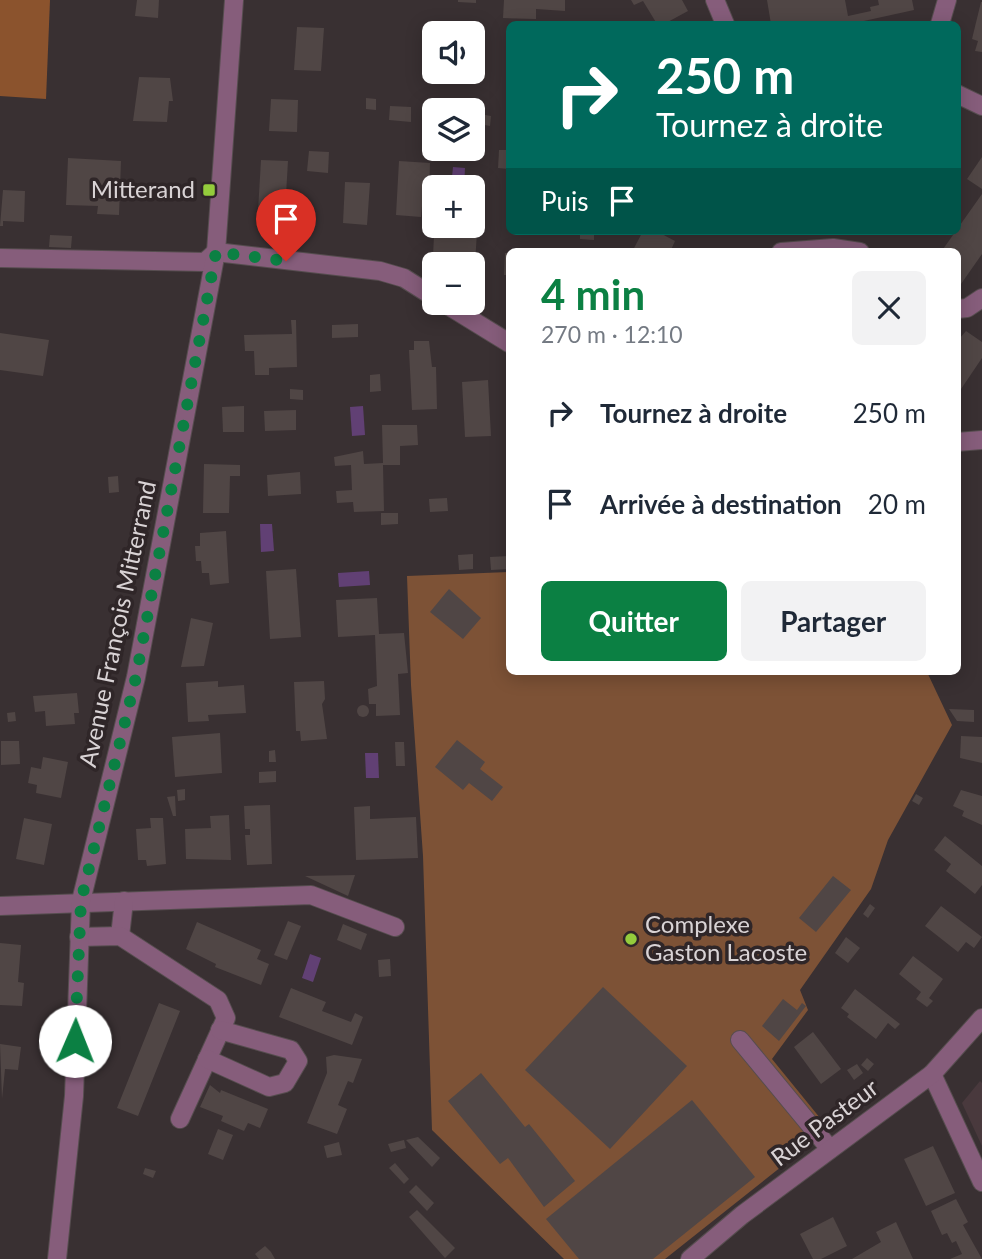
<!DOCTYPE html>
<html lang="fr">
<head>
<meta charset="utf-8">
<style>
  :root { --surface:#fff; --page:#f2f2f3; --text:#1f2937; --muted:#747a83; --accent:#0b8043 }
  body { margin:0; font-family:Lato,sans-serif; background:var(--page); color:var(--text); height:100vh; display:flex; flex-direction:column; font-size:26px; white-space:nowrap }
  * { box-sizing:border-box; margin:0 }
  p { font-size:23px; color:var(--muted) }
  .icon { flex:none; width:38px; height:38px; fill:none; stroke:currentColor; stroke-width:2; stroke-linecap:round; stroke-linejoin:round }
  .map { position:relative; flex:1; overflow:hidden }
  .drawer { position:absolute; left:506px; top:248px; width:455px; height:427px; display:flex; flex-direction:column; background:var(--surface); border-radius:10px; box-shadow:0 4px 18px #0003 }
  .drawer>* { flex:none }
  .guide { position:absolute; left:506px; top:21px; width:455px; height:214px; border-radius:10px; box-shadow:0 4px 18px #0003; background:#00695c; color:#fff; overflow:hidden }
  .buttons { position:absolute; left:422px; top:21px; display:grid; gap:14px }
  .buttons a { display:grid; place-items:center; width:63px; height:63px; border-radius:10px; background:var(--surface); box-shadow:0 4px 18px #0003; font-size:35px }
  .pin { position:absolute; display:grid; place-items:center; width:60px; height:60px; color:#fff; margin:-72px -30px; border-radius:50% 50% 50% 0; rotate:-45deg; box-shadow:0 0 7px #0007 }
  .pin .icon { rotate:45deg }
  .me { position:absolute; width:77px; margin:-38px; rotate:1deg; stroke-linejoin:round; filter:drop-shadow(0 0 5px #0008) }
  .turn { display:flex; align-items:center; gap:24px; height:147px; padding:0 35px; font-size:32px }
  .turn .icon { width:91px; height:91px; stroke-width:2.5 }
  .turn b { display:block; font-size:49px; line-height:60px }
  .then { display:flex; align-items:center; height:66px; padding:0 35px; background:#0003; gap:14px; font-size:26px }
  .round { display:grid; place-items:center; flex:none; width:74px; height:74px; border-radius:10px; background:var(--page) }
  .headline { display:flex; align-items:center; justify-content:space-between; height:119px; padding:0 35px }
  h1 { font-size:42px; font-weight:700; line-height:52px; color:var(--accent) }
  .action { display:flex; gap:14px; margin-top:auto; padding:14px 35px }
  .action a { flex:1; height:80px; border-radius:10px; background:var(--accent); color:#fff; font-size:28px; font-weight:700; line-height:80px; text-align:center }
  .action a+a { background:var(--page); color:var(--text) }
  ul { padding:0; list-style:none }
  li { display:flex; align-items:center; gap:21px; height:91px; padding:0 35px }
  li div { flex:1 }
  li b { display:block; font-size:26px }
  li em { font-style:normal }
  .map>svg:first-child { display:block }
</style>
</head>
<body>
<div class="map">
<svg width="982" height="1259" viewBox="0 0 982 1259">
  <rect width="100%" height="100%" fill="#393032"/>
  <path fill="#49393d" d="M980 1081 982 1083V1146L962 1103Z"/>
  <path fill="#7d5236" d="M509 572V672H927L952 725 888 840 871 889 800 990 808 1010 772 1059 829 1129 665 1259H564L432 1130 423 856 411 685 407 576Z"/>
  <path fill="#8b532d" d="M0 0H50L46 99 0 96Z"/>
  <g fill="#614074">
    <path d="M453 167 465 168 464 187H451Z"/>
    <path d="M363 406 365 435 352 436 350 407Z"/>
    <path d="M260 524H272L274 551 261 552Z"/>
    <path d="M369 571 370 585 339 587 338 573Z"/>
    <path d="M365 753H378L379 778H366Z"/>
    <path d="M310 954 321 958 313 982 302 978Z"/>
  </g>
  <g fill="#504645">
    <path d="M137 0H159L158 18 135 16Z"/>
    <path d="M458 0H476V3L458 2Z"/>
    <path d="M504 0H565V11L536 9V19L503 18Z"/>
    <path d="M631 0H682L688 11 664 24H657L643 1 634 5Z"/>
    <path d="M767 0H845L848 16 871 11 870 7 879 5 878 0H912L914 10 850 24H771Z"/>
    <path d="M981 2H982V52L975 51 978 41 972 39Z"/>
    <path d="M297 27 324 28 321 71 294 70Z"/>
    <path d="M426 42H434V67H424Z"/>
    <path d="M139 77 170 78 173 101H169L167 122 133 121Z"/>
    <path d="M366 98 376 99V110L366 109Z"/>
    <path d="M271 99 298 100 297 132 269 131Z"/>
    <path d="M390 106 411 107V122L389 120Z"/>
    <path d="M480 114 491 116 490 126 479 124Z"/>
    <path d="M499 150H509V169L498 168Z"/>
    <path d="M309 151 329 152 328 173 307 171Z"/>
    <path d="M982 157V189L967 179Z"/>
    <path d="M68 158 121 161 119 215 97 214 98 206 66 205Z"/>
    <path d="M261 160 288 161 285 212 258 211Z"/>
    <path d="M399 161 430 163 429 196 423 195 421 217 396 215Z"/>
    <path d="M345 182 370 183 367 225 343 223Z"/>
    <path d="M3 190 25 191 24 222 3 221V226H0Z"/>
    <path d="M982 194V254L961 284 957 281V252H941Z"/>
    <path d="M472 215H478L475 264H452L453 257 433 256 434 236 454 238 455 226H472Z"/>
    <path d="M580 231H594V240L580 239Z"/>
    <path d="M643 231H656L675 241 670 252H632Z"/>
    <path d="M50 235 72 236 71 248 49 247Z"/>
    <path d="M505 253H509V275H504Z"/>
    <path d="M291 320H296L297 367 269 368V375H255L254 351H245L244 335 292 334Z"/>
    <path d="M358 324V337L332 338V325Z"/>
    <path d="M966 331 982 342V358L957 395V336L960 338Z"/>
    <path d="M0 333 49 340 43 376 0 370Z"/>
    <path d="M414 341H429L432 367H436L437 409 412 410 409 350H414Z"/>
    <path d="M380 374 381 391 370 392V375Z"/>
    <path d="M488 380 491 436 465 437 462 382Z"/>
    <path d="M290 389 303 390V400L290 399Z"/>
    <path d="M244 406V432H223L222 407Z"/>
    <path d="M296 410V430L265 431 264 411Z"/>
    <path d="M382 425H417L418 445 400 446V465H383L384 511 354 512 353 502 337 503 336 491 352 490 351 465 335 466 334 457 363 451 364 464 383 463Z"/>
    <path d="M204 464 240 465V476H230L229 513H203Z"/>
    <path d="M300 472 301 494 268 496 267 475Z"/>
    <path d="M118 476 119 492 109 493 108 477Z"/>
    <path d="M447 498 448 511 430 512 429 499Z"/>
    <path d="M381 513H398V524L381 525Z"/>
    <path d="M226 531 229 583 210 585 209 573H202L201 561H196L195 546H200V533Z"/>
    <path d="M473 554V569L459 570 458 555Z"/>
    <path d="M509 556V569L491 570 490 557Z"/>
    <path d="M296 569 301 637 270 639 266 571Z"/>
    <path d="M449 589 481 618 463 639 430 612Z"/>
    <path d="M377 598 379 634 404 633 408 673 398 674 400 715 376 716V704H369L368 689 377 686 375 635 338 637 336 600Z"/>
    <path d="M191 618 213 623 204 666 181 667Z"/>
    <path d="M218 681V687L244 685 246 713 208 715 209 721 188 722 186 683Z"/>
    <path d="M324 681 325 699 322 704 327 739 301 741 300 731H296L294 682Z"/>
    <path d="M77 693 79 713H74L75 724 46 726 45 711 35 712 33 696Z"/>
    <circle cx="363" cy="711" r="6"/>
    <path d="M949 709 974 710V722L957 721Z"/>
    <path d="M15 712 16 721 8 722 7 713Z"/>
    <path d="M220 733 222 773 175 777 172 737Z"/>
    <path d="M961 736 982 737V763L960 758Z"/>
    <path d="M457 740 485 762 480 769 503 787 492 801 469 783 463 790 435 767Z"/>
    <path d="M1 741H19L20 764 1 765Z"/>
    <path d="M395 742H404L405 766H396Z"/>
    <path d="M275 750 276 762H269V751Z"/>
    <path d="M43 757 68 762 61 798 36 793 37 785 28 783 31 767 41 769Z"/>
    <path d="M276 771V782L259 783V772Z"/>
    <path d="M185 789V800L178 801 177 790Z"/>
    <path d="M961 790 982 796V825L962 816 964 811 953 806Z"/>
    <path d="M916 794 923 798 919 805 912 801Z"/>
    <path d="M175 796 176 816H173L167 797Z"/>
    <path d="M270 805 272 864 247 865 245 835H250V829H245L244 806Z"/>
    <path d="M370 806V819L416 817 418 858 356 860 354 807Z"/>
    <path d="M229 815 231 860 186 859 185 829 211 828 210 816Z"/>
    <path d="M24 818 52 824 44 865 16 859Z"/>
    <path d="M150 818H163L166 864 147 866 146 860H138L136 829 151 828Z"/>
    <path d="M945 836 982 866V885L975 894 946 871 951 864 934 850Z"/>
    <path d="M355 875 348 896 305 876Z"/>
    <path d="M833 876 851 890 816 932 799 918Z"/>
    <path d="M870 904 875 908 868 918 863 914Z"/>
    <path d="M941 906 982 937 974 948 966 942 958 952 925 926Z"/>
    <path d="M288 921 301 926 287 960 274 955Z"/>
    <path d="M197 922 261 950 257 959 269 964 261 985 215 967 216 964 186 949Z"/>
    <path d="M343 924 367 934 361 950 337 940Z"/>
    <path d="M846 937 860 948 848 963 835 953Z"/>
    <path d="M0 943 21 945 18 982 24 983 22 1006 0 1005Z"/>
    <path d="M913 956 943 979 929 998 933 1001 927 1007 916 999 921 992 899 974Z"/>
    <path d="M390 959 391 976 379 977 378 960Z"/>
    <path d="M603 987 687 1066 610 1149 525 1070Z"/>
    <path d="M291 988 326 1002 322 1011 351 1022 355 1013 363 1017 352 1045 279 1017Z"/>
    <path d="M855 989 900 1024 895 1029 888 1023 876 1039 847 1017 849 1014 841 1008Z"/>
    <path d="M783 999 797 1010 802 1003 806 1006 779 1041 762 1026Z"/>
    <path d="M159 1003 180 1011 138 1116 117 1108Z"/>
    <path d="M813 1032 841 1069 821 1084 794 1047Z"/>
    <path d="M0 1044 21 1047 18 1070 5 1069 2 1099Z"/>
    <path d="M334 1055 362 1059 353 1083 348 1081 338 1105 347 1109 337 1134 307 1123 327 1073 326 1057Z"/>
    <path d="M867 1058 874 1064 868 1071 861 1065Z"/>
    <path d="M857 1064 863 1073 854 1080 847 1070Z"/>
    <path d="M481 1073 525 1127 529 1124 575 1181 544 1207 508 1158 500 1164 448 1101Z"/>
    <path d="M210 1085 220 1093 221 1090 268 1109 260 1128 248 1123 244 1131 221 1121 223 1116 200 1107Z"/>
    <path d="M692 1100 755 1177 653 1259H579L546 1219Z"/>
    <path d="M218 1129 233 1135 223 1160 208 1154Z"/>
    <path d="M418 1137 440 1158 432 1167 406 1140Z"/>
    <path d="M404 1140 406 1148 391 1152 388 1144Z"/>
    <path d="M339 1142 342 1155 327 1158 324 1146Z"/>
    <path d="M933 1146 955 1193 926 1206 904 1159Z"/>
    <path d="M395 1163 409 1179 404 1184 389 1168Z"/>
    <path d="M145 1168 156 1171 153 1178 143 1174Z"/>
    <path d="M416 1185 434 1203 427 1211 409 1192Z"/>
    <path d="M956 1199 968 1222 963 1225 982 1259H950L962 1254 956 1241 952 1243 947 1233 942 1235 931 1211Z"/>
    <path d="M417 1210 455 1248 445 1258 409 1217Z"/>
    <path d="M833 1217 847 1246 821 1259H813L800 1234Z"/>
    <path d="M896 1222 913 1259H852L881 1242 876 1232Z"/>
    <path d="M265 1246 271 1252 275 1259H259L255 1254Z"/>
  </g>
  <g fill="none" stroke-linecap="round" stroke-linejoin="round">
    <g stroke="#564d4f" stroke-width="20">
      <g id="minor">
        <path d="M715 0 725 24"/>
        <path d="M940 24 947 0"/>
        <path d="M957 94 982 106"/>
        <path d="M216 252 380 271 404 278 434 297"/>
        <path d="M781 252 833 248 860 252"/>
        <path d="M0 258 205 262 216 252"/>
        <path d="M444 303 509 343"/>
        <path d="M957 309 967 308 982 298"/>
        <path d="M957 442 982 440"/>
        <path d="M0 906 311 895 395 927"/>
        <path d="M120 936 124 901"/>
        <path d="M79 937 120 936 218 1000 226 1018 180 1119"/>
        <path d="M740 1040 830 1149"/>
        <path d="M207 1059 269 1087 285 1083 298 1061 291 1050 220 1030"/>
        <path d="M932 1074 982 1182"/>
        <path d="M57 1259 74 1096 81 901 136 677 216 252 234 0"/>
        <path d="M690 1259 742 1215 932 1074 982 1018"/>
      </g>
    </g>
    <use href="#minor" stroke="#865d7b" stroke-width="18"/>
  </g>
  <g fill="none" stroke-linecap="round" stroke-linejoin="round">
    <path stroke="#0b8043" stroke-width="12" stroke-dasharray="0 21.6" d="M75 1041 81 901 136 677 216 252 286 261"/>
  </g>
  <g fill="#94cc3c" stroke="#2f2628" stroke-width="2.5">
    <rect x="202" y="183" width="14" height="14" rx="3.5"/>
    <circle cx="631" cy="939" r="7"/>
  </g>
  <g text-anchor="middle" stroke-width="7" stroke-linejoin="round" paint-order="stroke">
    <g font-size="24" fill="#d9d3d5" stroke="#2f2628" text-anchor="end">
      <text x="195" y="198">Mitterand</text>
      <text x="645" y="933" text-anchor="start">Complexe<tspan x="645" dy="28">Gaston Lacoste</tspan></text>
    </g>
    <g font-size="24" fill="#d9d3d5" stroke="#2f2628">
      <text transform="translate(118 624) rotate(-78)" y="8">Avenue François Mitterrand</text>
      <text transform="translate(825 1123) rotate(-37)" y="8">Rue Pasteur</text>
    </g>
  </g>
</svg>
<div class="buttons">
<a><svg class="icon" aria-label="sound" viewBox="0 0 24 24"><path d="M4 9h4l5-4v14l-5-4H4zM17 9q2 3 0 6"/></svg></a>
<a><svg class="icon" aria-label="layers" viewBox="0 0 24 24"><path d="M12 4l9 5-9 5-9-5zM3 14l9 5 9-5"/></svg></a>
<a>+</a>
<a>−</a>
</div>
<div class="pin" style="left:286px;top:261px;background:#d93025"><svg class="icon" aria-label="arrive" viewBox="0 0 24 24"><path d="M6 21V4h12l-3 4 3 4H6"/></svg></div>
<svg class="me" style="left:75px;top:1041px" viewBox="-20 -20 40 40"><circle r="19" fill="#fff"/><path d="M0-13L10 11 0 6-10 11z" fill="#0b8043"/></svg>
<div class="guide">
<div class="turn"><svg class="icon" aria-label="right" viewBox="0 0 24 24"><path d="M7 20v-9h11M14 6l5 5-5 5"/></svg><div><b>250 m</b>Tournez à droite</div></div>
<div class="then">Puis<svg class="icon" aria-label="arrive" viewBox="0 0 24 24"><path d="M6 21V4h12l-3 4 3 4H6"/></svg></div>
</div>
<section class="drawer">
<div class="headline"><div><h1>4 min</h1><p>270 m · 12:10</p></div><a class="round"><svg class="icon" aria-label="close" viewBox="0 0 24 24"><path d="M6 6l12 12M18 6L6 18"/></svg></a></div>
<ul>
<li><svg class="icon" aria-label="right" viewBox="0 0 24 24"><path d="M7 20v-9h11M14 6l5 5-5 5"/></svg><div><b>Tournez à droite</b></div><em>250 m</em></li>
<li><svg class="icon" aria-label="arrive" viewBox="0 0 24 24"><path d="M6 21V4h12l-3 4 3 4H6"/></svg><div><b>Arrivée à destination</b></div><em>20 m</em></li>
</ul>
<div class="action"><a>Quitter</a><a>Partager</a></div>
</section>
</div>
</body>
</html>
